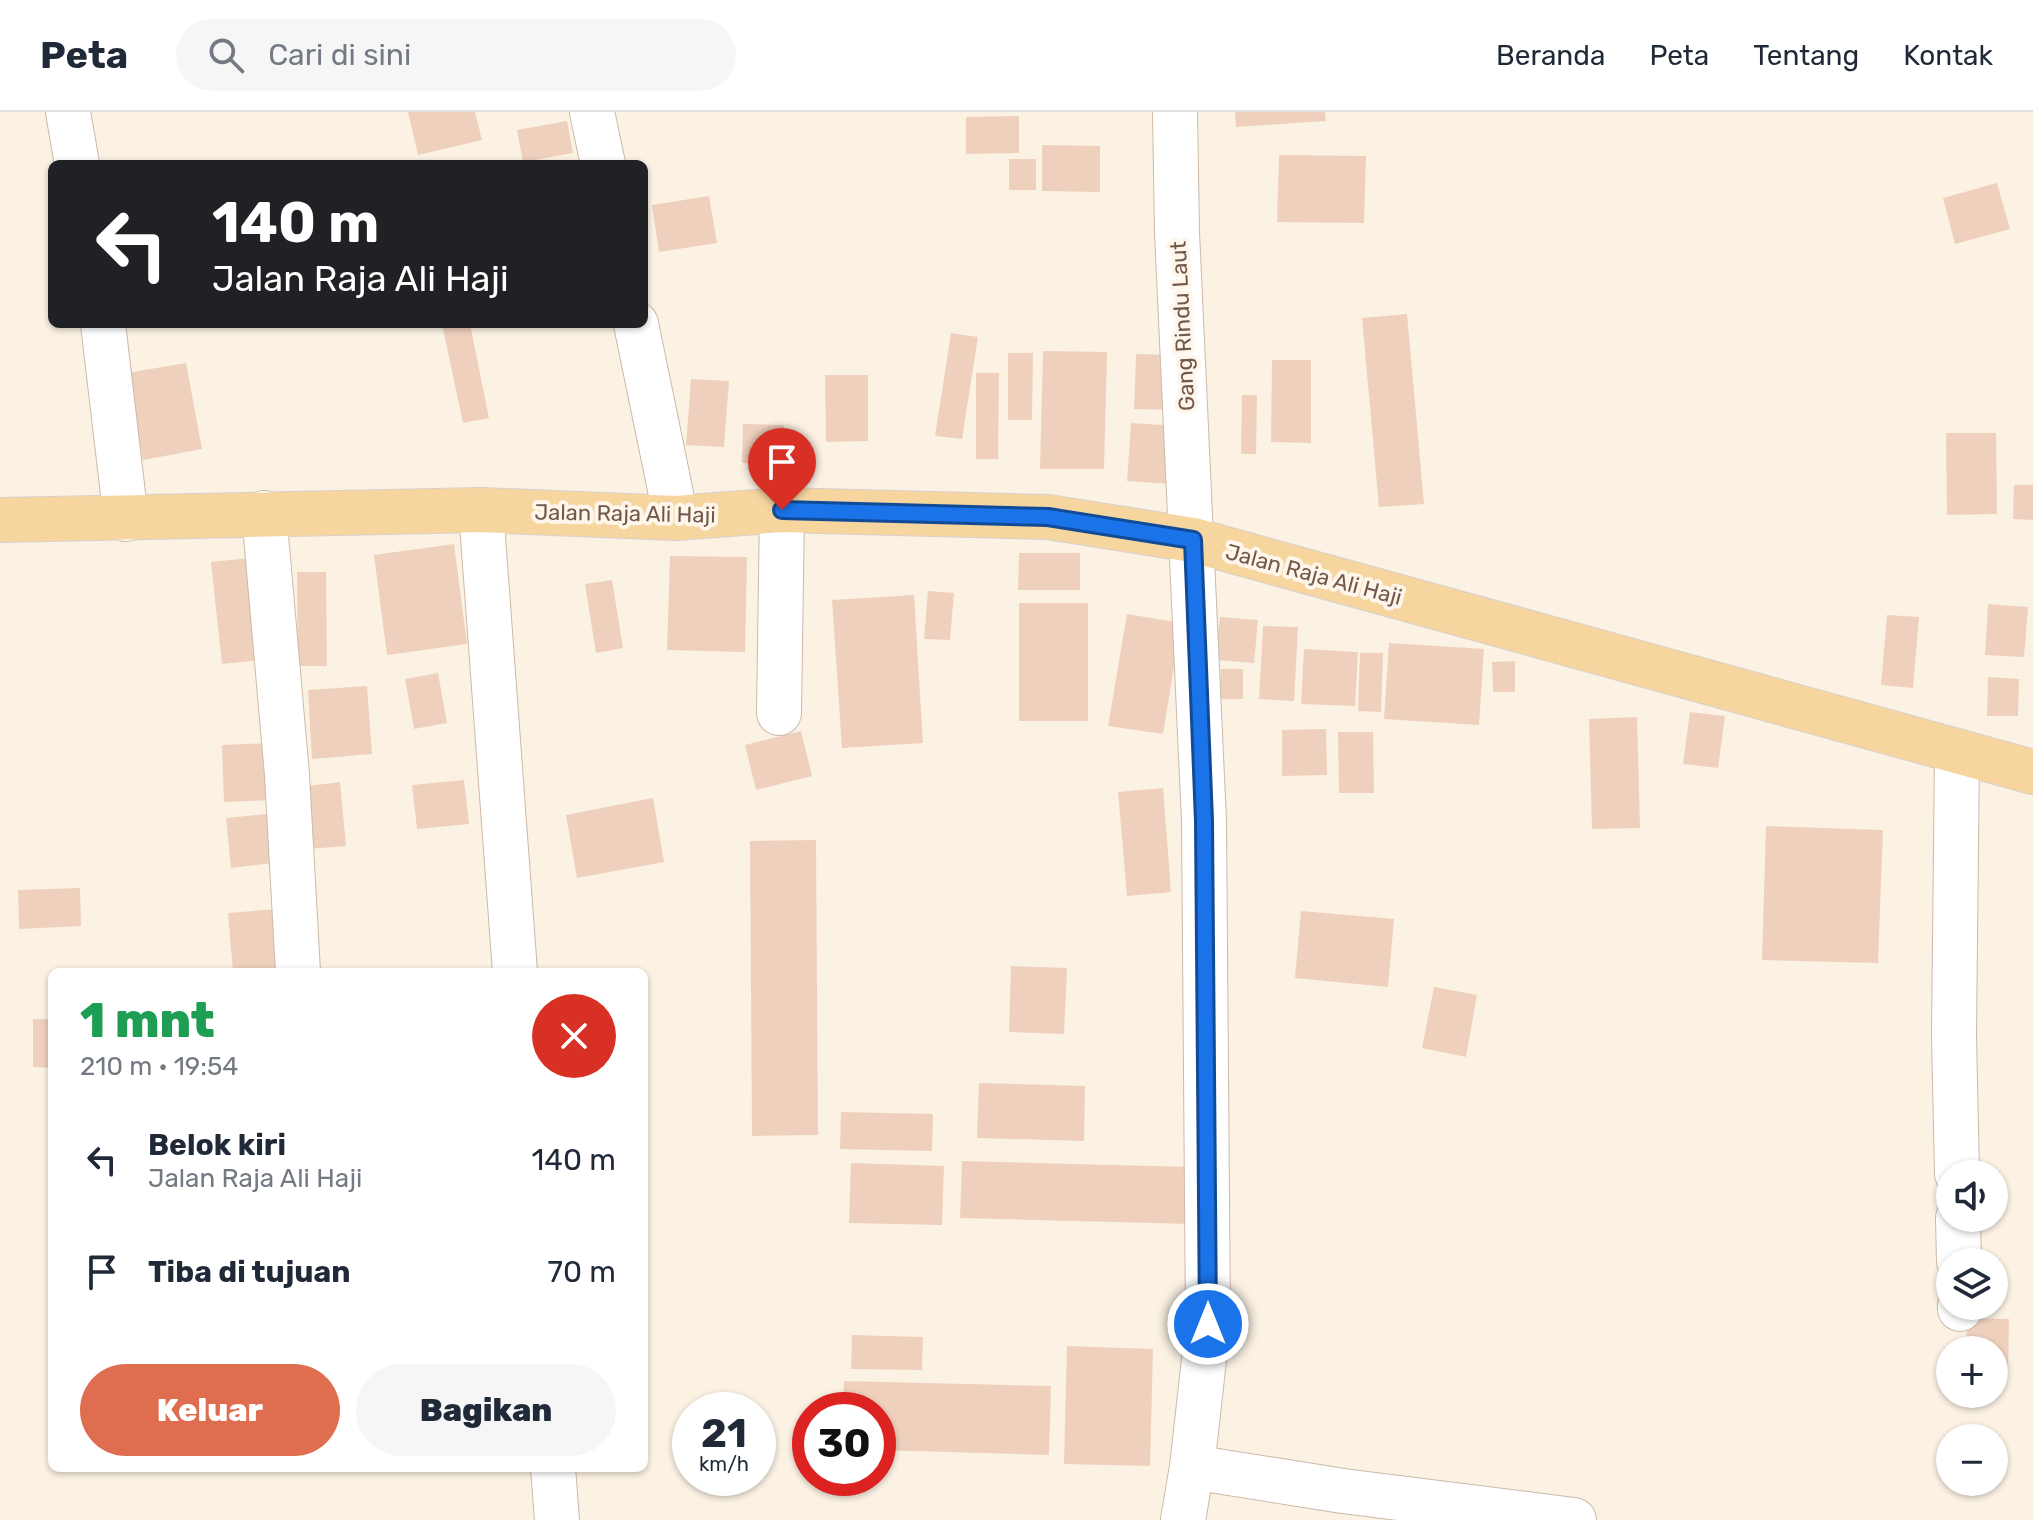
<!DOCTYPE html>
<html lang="id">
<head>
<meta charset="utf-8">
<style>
  :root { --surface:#fff; --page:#f6f6f7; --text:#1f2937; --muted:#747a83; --line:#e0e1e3; --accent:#df6d4f }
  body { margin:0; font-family:Rubik,sans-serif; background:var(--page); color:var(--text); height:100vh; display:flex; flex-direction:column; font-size:30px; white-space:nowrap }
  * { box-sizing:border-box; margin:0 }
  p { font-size:26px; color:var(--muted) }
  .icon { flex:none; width:44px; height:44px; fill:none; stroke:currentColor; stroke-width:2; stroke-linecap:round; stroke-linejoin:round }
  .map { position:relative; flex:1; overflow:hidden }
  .sheet { position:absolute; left:48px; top:856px; width:600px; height:504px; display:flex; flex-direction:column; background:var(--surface); border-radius:12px; box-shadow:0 2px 6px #0004 }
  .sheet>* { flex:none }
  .banner { position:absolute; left:48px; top:48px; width:600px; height:168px; border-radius:12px; box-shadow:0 2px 6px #0004; background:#202124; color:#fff; overflow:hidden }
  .fabs { position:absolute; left:1936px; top:1048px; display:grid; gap:16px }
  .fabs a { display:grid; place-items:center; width:72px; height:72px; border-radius:50%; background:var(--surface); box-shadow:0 2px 6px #0004; font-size:40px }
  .speed { position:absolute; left:672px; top:1280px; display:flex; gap:16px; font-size:40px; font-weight:700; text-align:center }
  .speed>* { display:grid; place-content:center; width:104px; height:104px; border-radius:50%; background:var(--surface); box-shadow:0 2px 6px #0004; line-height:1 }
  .speed small { font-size:20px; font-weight:400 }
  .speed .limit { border:12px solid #d22; background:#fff; color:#111 }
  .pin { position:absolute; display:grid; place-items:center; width:68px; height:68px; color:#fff; margin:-82px -34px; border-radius:50% 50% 50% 0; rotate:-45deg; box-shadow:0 0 8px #0007 }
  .pin .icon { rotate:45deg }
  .me { position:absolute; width:88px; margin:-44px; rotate:0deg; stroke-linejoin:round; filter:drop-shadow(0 0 6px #0008) }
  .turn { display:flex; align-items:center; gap:28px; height:168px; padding:0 32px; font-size:36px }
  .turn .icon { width:104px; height:104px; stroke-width:2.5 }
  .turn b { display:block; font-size:56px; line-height:68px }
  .round { display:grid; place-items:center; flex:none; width:84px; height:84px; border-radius:42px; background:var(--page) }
  .summary { display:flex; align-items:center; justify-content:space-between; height:136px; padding:0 32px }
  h1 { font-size:48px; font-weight:800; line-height:60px; color:#1e9e55 }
  .action { display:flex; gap:16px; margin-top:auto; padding:16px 32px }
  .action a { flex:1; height:92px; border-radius:48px; background:var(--accent); color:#fff; font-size:32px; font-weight:800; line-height:92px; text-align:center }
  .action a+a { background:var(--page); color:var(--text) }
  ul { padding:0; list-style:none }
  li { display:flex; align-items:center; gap:24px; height:112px; padding:0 32px }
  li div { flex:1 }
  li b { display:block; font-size:30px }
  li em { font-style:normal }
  header { display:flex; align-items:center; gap:48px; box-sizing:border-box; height:112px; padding:0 40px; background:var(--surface); border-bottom:2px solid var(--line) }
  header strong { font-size:38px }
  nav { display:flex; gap:44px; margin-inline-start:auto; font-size:28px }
  .search { width:560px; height:72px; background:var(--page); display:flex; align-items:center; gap:20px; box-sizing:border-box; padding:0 28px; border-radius:44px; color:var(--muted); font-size:30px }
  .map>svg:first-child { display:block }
</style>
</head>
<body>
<header>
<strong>Peta</strong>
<div class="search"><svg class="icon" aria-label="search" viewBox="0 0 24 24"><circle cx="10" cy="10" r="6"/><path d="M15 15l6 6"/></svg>Cari di sini</div>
<nav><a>Beranda</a><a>Peta</a><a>Tentang</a><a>Kontak</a></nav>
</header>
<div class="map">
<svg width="2033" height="1408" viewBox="0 0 2033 1408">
  <rect width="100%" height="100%" fill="#fbf2e4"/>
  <g fill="#efd0bd">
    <path d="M408 0H475L482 28 418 43Z"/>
    <path d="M1235 0H1325L1326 9 1236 15Z"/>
    <path d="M1019 4V41L966 42V5Z"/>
    <path d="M567 9 573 41 523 50 517 18Z"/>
    <path d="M1042 33 1100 34V80L1042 79Z"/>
    <path d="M1279 43 1366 44 1364 111 1277 110Z"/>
    <rect x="1009" y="47" width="27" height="31"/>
    <path d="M1997 71 2010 117 1955 132 1943 86Z"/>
    <path d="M709 84 717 131 659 140 652 93Z"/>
    <path d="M1407 202 1424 392 1379 395 1362 206Z"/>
    <path d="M442 212H470L489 306 463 311Z"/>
    <path d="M951 221 978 225 962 327 935 324Z"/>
    <path d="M1043 239 1107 240 1104 357H1040Z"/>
    <path d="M1008 241H1033L1032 308H1008Z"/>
    <path d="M1136 242 1175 243 1173 298 1134 297Z"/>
    <path d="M1272 248H1311V331L1271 330Z"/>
    <path d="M186 251 202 337 143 348 127 261Z"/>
    <path d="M976 261H999L998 347H976Z"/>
    <path d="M825 263H868V329L826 330Z"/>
    <path d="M691 267 729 269 724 335 686 333Z"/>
    <path d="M1242 283H1257L1256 342H1241Z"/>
    <path d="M1131 311 1177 314 1172 372 1127 369Z"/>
    <path d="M743 312 784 313V351H742Z"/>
    <path d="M1946 321H1996L1997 402 1947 403Z"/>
    <path d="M2014 373H2033V408L2013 407Z"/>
    <path d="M454 432 467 532 387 543 374 443Z"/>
    <path d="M1019 441H1080V478H1018Z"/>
    <path d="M670 444 747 445 745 540 667 538Z"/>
    <path d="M251 446 262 548 222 552 211 450Z"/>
    <path d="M297 460H326L327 554H298Z"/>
    <path d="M612 468 623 536 596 541 585 472Z"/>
    <path d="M928 479 954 481 950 528 924 527Z"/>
    <path d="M914 483 923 631 842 636 832 488Z"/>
    <rect x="1019" y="491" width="69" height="118"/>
    <path d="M1988 492 2028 495 2024 545 1985 543Z"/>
    <path d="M1127 502 1181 511 1163 622 1108 614Z"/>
    <path d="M1887 503 1919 505 1913 576 1881 573Z"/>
    <path d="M1220 505 1258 508 1254 551 1215 548Z"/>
    <path d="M1263 514 1298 515 1294 589 1259 587Z"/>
    <path d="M1389 531 1484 537 1479 613 1384 607Z"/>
    <path d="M1304 537 1358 540 1355 594 1301 592Z"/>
    <path d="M1360 541H1383L1381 600 1358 599Z"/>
    <path d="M1515 549V580H1493L1492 550Z"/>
    <path d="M1221 557H1243V587H1220Z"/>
    <path d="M438 561 447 611 414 617 405 567Z"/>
    <path d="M1988 565 2019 567 2018 604H1987Z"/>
    <path d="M367 574 372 642 312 647 308 578Z"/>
    <path d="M1690 600 1725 604 1718 656 1683 652Z"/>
    <path d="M1637 605 1640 716 1592 717 1589 607Z"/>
    <path d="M1326 617 1327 663 1282 664V618Z"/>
    <path d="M801 619 812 664 756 678 745 633Z"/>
    <path d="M1338 620H1373L1374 681H1339Z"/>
    <path d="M269 631 271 688 224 690 222 633Z"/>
    <path d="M464 668 469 712 417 717 412 673Z"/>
    <path d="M340 670 346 734 307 737 301 675Z"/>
    <path d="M1163 676 1171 780 1127 784 1118 680Z"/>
    <path d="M653 686 664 750 577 766 566 703Z"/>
    <path d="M277 701 282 750 231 756 226 706Z"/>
    <path d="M1766 714 1883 718 1878 851 1762 848Z"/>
    <path d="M816 728 818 1023 752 1024 750 729Z"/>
    <path d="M80 776 81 814 19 817 18 778Z"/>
    <path d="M276 797 281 860H233L228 801Z"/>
    <path d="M1301 799 1394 807 1388 875 1295 866Z"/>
    <path d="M1011 854 1067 856 1064 922 1009 920Z"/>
    <path d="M1434 875 1477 883 1466 945 1422 936Z"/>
    <path d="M33 907H52V956L33 955Z"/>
    <path d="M979 971 1085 974 1084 1029 977 1026Z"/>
    <path d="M841 1000 933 1002 932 1039 840 1037Z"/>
    <path d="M962 1049 1192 1055 1191 1112 960 1106Z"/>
    <path d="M851 1051 944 1054 942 1113 849 1111Z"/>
    <path d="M1967 1206 2009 1207 2008 1263H1994V1238H1966Z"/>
    <path d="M852 1223 923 1225 922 1258 851 1257Z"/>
    <path d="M1067 1234 1153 1237 1150 1354 1064 1352Z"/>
    <path d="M844 1269 1051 1274 1049 1343 878 1338V1298H843Z"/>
  </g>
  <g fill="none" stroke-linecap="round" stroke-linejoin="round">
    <g stroke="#ccb9ab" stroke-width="46">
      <g id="minor">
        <path d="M68 0 77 52"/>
        <path d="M592 0 603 52"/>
        <path d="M1175 0 1177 120 1204 709 1208 1212 1192 1355 1183 1408"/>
        <path d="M103 212 126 407"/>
        <path d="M636 212 676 406"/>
        <path d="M481 398 515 860"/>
        <path d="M264 401 287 663 298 860"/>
        <path d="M779 601 782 398"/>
        <path d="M1957 639 1954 924 1957 1062"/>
        <path d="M1958 1106 1959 1150"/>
        <path d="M1960 1194V1197"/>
        <path d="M1192 1355 1343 1379 1574 1408"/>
        <path d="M553 1356 557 1408"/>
      </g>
    </g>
    <g stroke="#d8d0cd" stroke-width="46">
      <path id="major" d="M0 408 481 398 676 406 782 398 1048 405 1193 428 2033 660"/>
    </g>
    <use href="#minor" stroke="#fff" stroke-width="44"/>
    <use href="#major" stroke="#f6d59f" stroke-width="44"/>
  </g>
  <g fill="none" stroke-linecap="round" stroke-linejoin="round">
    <g stroke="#114b97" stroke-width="20">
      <path id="route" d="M782 398 1048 405 1193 428 1204 709 1208 1212"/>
    </g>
    <use href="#route" stroke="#1a73e8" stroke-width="14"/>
  </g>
  <g text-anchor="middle" stroke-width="8" stroke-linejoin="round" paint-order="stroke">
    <g font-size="22" fill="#72584b" stroke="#fef6ea">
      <text transform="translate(1182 214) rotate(-93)" y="8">Gang Rindu Laut</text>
      <text transform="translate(625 401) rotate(1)" y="8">Jalan Raja Ali Haji</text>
      <text transform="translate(1314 462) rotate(15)" y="8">Jalan Raja Ali Haji</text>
    </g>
  </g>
</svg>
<div class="fabs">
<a><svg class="icon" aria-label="sound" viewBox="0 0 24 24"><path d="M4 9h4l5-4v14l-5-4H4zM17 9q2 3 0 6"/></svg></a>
<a><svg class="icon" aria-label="layers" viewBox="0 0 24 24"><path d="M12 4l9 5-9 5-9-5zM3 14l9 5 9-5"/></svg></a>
<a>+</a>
<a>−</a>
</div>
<div class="speed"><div>21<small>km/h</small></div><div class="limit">30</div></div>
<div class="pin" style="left:782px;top:398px;background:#d93025"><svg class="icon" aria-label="arrive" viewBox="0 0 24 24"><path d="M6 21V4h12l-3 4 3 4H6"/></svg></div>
<svg class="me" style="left:1208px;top:1212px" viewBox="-20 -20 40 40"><circle r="17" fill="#1a73e8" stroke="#fff" stroke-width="3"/><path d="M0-11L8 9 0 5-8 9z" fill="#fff"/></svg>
<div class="banner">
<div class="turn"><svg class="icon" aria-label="left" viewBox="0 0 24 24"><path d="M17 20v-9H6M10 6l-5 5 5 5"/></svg><div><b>140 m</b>Jalan Raja Ali Haji</div></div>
</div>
<section class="sheet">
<div class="summary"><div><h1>1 mnt</h1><p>210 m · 19:54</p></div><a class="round" style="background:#d93025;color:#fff"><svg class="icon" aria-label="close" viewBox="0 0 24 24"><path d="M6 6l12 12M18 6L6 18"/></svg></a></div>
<ul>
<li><svg class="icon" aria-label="left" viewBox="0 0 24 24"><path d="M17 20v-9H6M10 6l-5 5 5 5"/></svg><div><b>Belok kiri</b><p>Jalan Raja Ali Haji</p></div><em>140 m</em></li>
<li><svg class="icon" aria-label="arrive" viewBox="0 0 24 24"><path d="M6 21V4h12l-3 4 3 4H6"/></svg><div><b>Tiba di tujuan</b></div><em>70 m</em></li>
</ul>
<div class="action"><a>Keluar</a><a>Bagikan</a></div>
</section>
</div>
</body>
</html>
